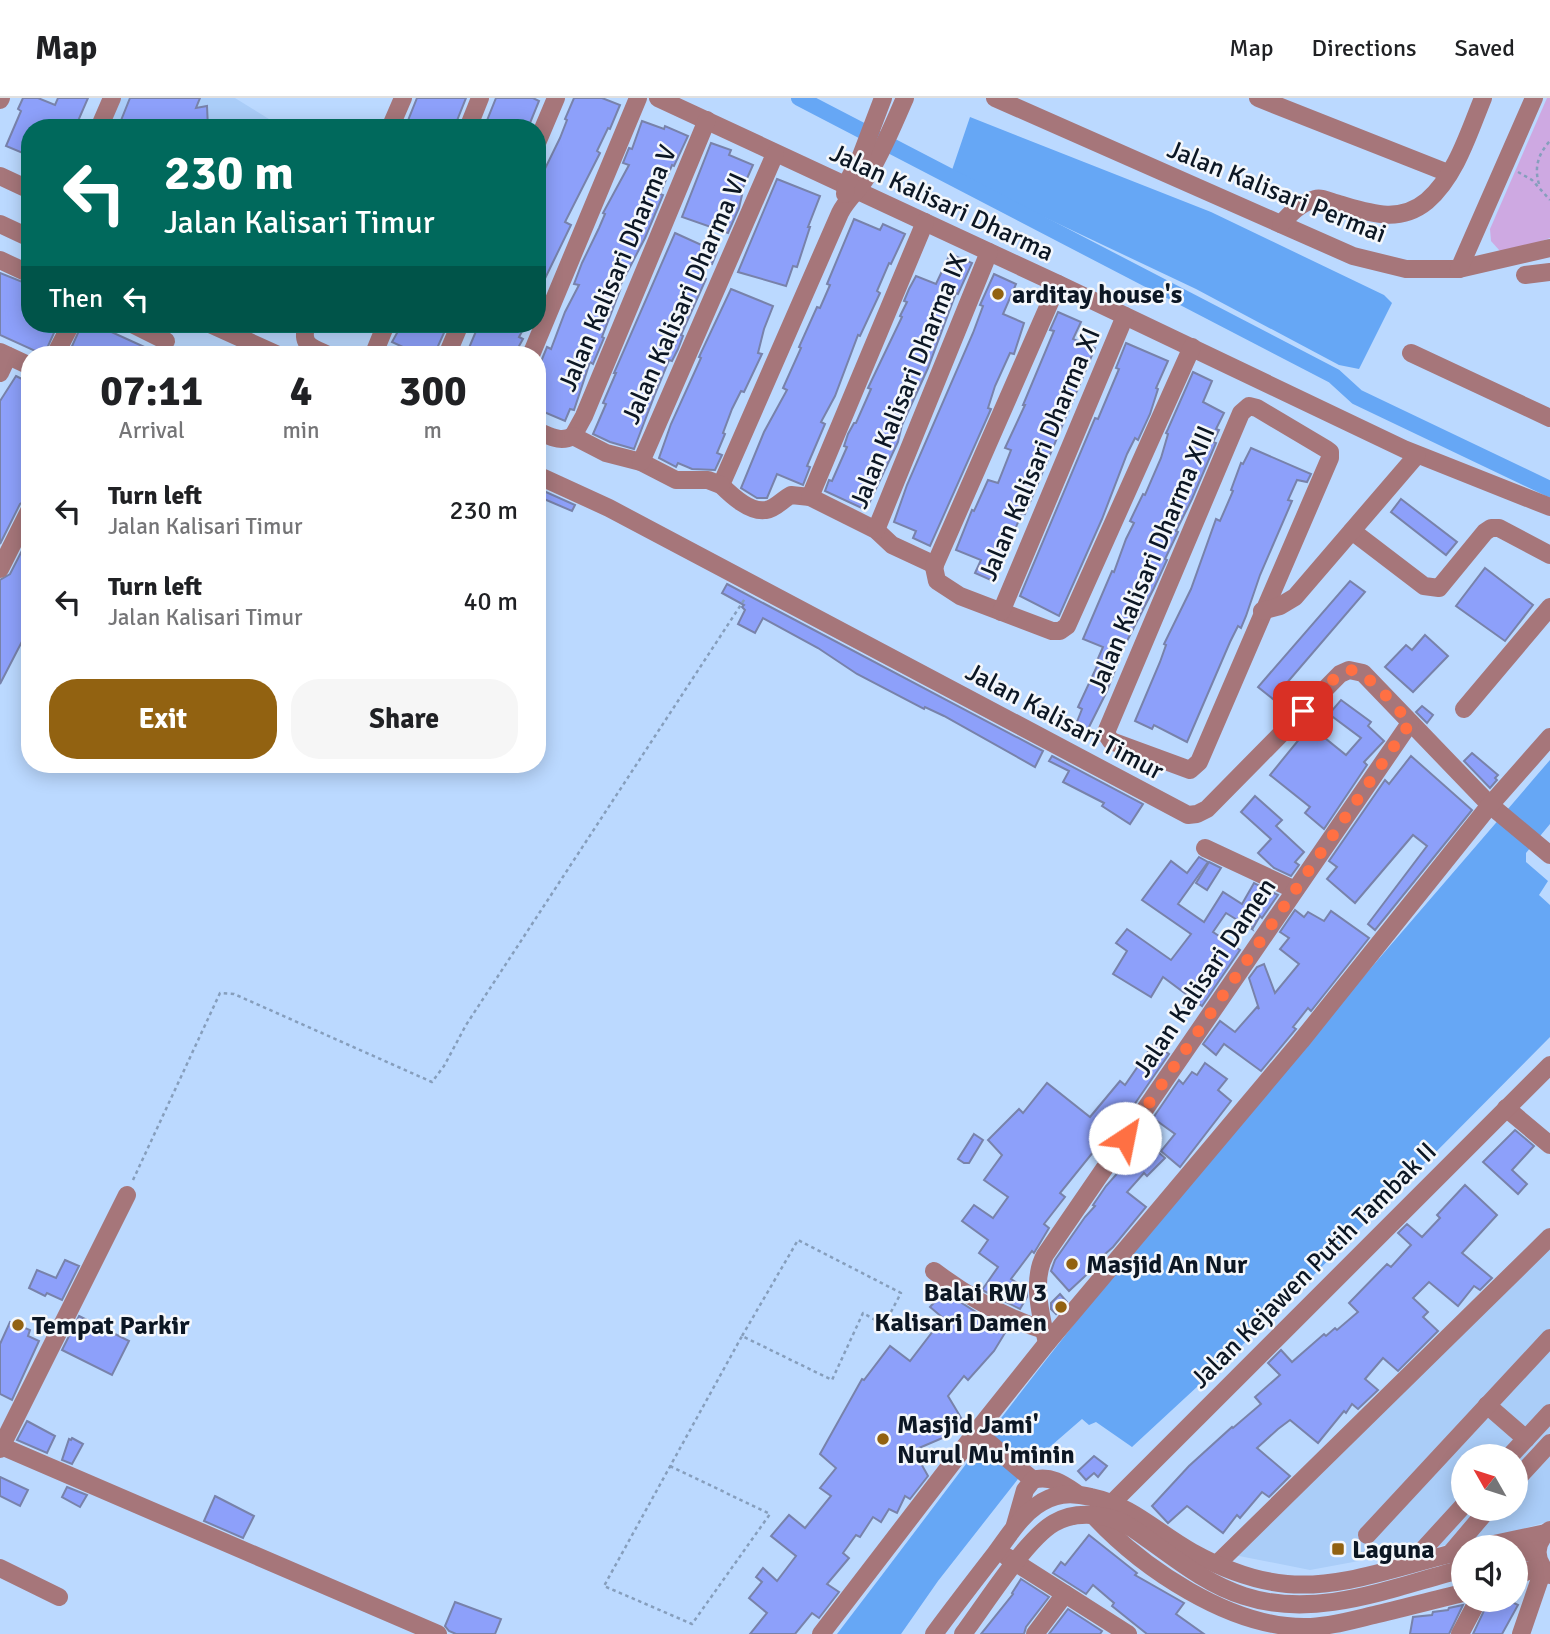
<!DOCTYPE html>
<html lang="en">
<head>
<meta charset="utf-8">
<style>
  :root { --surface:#fff; --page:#f6f6f6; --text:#202124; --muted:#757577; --line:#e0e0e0; --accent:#926211 }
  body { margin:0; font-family:Signika,sans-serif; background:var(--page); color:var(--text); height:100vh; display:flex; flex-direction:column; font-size:26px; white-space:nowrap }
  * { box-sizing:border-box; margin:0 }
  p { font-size:23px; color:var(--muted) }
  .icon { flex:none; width:38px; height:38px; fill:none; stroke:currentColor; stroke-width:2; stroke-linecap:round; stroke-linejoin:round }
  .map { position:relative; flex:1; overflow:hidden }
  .sheet { position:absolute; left:21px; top:248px; width:525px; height:427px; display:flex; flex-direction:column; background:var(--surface); border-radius:28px; box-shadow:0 4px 18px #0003 }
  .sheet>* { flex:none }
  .banner { position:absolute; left:21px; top:21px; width:525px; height:214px; border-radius:28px; box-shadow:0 4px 18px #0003; background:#00695c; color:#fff; overflow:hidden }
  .needle { width:46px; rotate:309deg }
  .fabs { position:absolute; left:1451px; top:1346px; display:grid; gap:14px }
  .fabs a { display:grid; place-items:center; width:77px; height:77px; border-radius:50%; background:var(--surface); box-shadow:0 4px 18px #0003; font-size:35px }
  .pin { position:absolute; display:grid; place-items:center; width:60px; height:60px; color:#fff; margin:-30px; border-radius:14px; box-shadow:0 4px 10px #0006 }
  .me { position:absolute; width:77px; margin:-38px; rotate:34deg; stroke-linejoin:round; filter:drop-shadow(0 0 5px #0008) }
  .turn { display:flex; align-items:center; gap:24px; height:147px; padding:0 28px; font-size:32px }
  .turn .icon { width:91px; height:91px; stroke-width:2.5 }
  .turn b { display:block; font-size:49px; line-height:60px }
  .then { display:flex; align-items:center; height:66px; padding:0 28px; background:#0003; gap:14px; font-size:26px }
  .eta { display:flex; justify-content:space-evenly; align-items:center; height:119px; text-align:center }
  .eta b { font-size:42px; font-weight:700; line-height:49px }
  .button { display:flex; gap:14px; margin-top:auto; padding:14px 28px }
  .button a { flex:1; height:80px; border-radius:28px; background:var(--accent); color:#fff; font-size:28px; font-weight:700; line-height:80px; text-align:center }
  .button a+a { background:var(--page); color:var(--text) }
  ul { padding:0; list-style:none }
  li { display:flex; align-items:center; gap:21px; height:91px; padding:0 28px }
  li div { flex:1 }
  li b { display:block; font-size:26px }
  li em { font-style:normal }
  header { display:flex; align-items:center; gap:42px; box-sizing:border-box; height:98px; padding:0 35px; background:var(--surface); border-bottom:2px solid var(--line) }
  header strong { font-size:33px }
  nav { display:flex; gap:38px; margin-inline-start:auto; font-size:24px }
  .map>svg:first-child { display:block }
</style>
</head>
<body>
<header>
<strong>Map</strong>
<nav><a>Map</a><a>Directions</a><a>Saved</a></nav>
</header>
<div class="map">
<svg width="1550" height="1536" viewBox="0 0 1550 1536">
  <rect width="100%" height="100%" fill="#bbd9ff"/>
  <g fill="#aacdf8" fill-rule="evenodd">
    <path d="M115 0H235L277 26 275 30H103Z"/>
    <path d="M1550 1147V1423L1505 1436 1310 1472 1234 1457ZM1463 1358H1516V1410H1463Z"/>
  </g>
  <path fill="#cea9e2" d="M1547 0H1550V140L1515 153H1500L1491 143 1490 131Z"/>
  <g fill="#66a7f5">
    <path d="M970 19 1211 114 1384 197 1392 205 1359 271 1339 267 1196 191 951 75Z"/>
    <path d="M1550 662V726L1526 755V764L1548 783 1539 797 1550 807V939L1265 1226 1132 1349 1096 1324 1089 1327 1082 1321 1029 1367 938 1483 901 1536H837C917 1432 994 1327 1075 1225 1228 1033 1390 848 1550 662Z"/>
  </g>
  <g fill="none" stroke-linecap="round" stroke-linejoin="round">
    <path stroke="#66a7f5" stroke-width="16" d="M799 0 1334 278 1357 299 1550 391"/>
  </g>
  <g fill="#8da0fa" stroke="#7882aa" stroke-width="2">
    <path d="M23 0H38L55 7 58 0H88L75 30H30V58L6 48 21 13 18 11Z"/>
    <path d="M130 0H200L196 10 207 8 208 30H118Z"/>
    <path d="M417 0H466L454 30H405Z"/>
    <path d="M496 0H533L539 3 528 30H484Z"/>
    <path d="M574 0H602L620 7 610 31 608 30 597 53 600 55 565 124 571 127 537 197V87L560 40 567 22 565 21Z"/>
    <path d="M642 23 664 31 665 28 688 38 674 68 672 67 660 96 663 97 645 140 618 192H620L602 239 604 240 593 266 590 264 574 312 570 311 565 323 537 311V280L543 267 540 266 547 249 551 251 565 214 579 187 574 186 582 165 599 130 605 116 603 115 629 67 623 65 629 50 632 51Z"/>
    <path d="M711 45 731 52 729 57 753 67 740 96 742 97 739 110 728 135 682 119Z"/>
    <path d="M777 81 820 98 808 129H810L797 169 793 168 786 188 738 174Z"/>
    <path d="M854 121 880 132 883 126 905 136 891 166 889 165 877 193 880 195 860 238 858 237 835 298 821 324 825 326 807 368 810 369 803 387 777 376 767 400H757L741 390 764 334 787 292 783 290 801 250 799 249 817 209 820 210 830 187 827 186Z"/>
    <path d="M675 135 717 154 712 166 707 165 702 179 706 181 681 237 683 238 678 251 672 263 669 262 655 296 634 351 610 344 593 336 606 306 603 305 616 275H614Z"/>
    <path d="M950 156 972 165 958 196 956 195 928 270 902 327 898 344 866 412 825 393 829 382 832 383 847 349 844 348 848 336 854 325H856L871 291 868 290 902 219 900 218 907 204 904 203 909 191 916 178 936 186Z"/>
    <path d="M0 175 30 187V226H58L44 257 0 237Z"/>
    <path d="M994 176 1016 186 1003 216 1024 225 1014 256 1010 255 995 288 988 310 991 311 930 448 913 440 916 433 894 424 907 387 973 235 983 208 980 207Z"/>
    <path d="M731 191 773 208 764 231 758 255 762 256 744 294 741 293 732 311 723 335 725 336 717 355 722 357 715 372 692 371 678 365 676 369 659 360 671 326 701 260 699 259Z"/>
    <path d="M1058 214 1081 224 1073 241 1095 250 1025 416 1022 415 993 483 975 475 981 462 956 452 972 412 974 413 988 382 998 385 1011 352 1005 350 1025 307H1023L1054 233 1050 232Z"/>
    <path d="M82 226H94L162 257H68Z"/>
    <path d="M402 226H448L434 257H420L392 244Z"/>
    <path d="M479 226H526L519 239 523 241 514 257H466Z"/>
    <path d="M1126 245 1168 263 1156 290 1158 291 1150 316 1138 342 1135 340 1127 356 1102 421 1059 518 1020 498 1095 320 1098 321 1119 271 1116 270Z"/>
    <path d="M1193 274 1212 283 1203 304 1224 315 1216 331 1219 332 1213 344 1216 345 1192 401 1176 433 1178 434 1165 461 1167 462 1154 490 1124 549 1107 593 1084 639 1073 634 1082 611 1078 609 1098 566 1096 565 1103 549 1083 541 1112 473 1114 474 1126 441 1134 425 1130 423 1143 396 1145 397 1161 360 1168 336 1166 335 1168 331Z"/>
    <path d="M16 278 30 285V400L20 406 0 446V303Z"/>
    <path d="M1251 350 1311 376 1307 384 1297 382 1288 402 1292 403 1260 477 1246 518 1241 530 1238 528 1230 544 1187 644 1154 627 1152 631 1135 623 1160 564 1166 547 1164 546 1191 491 1216 421 1220 423 1233 393 1231 392 1241 365 1243 366Z"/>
    <path d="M537 390 575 407 572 413 537 398Z"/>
    <path d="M1401 401 1457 444 1446 457 1391 414Z"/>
    <path d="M30 437V528L0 586V482L10 476Z"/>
    <path d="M1485 470 1533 507 1505 543 1456 508Z"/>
    <path d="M1350 483 1365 494 1273 601 1258 589Z"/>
    <path d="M727 486 1043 653 1035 669 944 618 925 609 924 611 857 576 818 550 763 520 755 535 738 526 745 512 742 509 744 507 722 495Z"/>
    <path d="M1425 537 1448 558 1413 594 1385 569 1406 547 1412 552Z"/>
    <path d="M1341 602 1371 624 1368 628 1384 643 1364 664 1367 667 1324 731 1305 715 1310 709 1270 677 1310 628 1346 657 1361 640 1329 616Z"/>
    <path d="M1422 608 1433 617 1427 625 1416 614Z"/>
    <path d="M1472 655 1498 677 1495 680 1497 682 1490 690 1464 663Z"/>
    <path d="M1052 658 1143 706 1130 726 1102 708 1104 705 1063 684 1069 673 1049 663Z"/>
    <path d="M1411 658 1472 712 1375 832 1368 826 1427 748 1413 737 1355 805 1327 781 1337 769 1329 763 1385 682 1389 686Z"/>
    <path d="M1255 698 1282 722 1276 728 1304 754 1295 764 1299 767 1291 778 1274 770 1258 755 1271 741 1241 714Z"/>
    <path d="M1199 759 1208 764 1178 806 1204 824 1223 794 1242 806 1254 785 1278 797 1262 820 1260 818 1253 830 1251 829 1252 831 1226 815 1213 834 1240 852 1202 908 1163 879 1151 899 1113 876 1127 853 1116 845 1127 831 1171 862 1191 836 1142 802 1171 763 1187 775Z"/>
    <path d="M1209 764 1221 770 1207 792 1196 785Z"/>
    <path d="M1295 812 1304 819 1308 814 1324 823 1331 813 1369 840 1311 913 1308 910 1293 929 1296 931 1261 973 1224 946 1216 957 1203 946 1220 923 1235 934 1257 909 1259 911 1249 880 1257 869 1264 866 1275 895 1299 866 1280 851 1289 840 1280 834Z"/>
    <path d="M1154 945 1169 956 1114 1036 1102 1051 1098 1048 1060 1095 1065 1099 1044 1126 1049 1130 1034 1155 1032 1153 1011 1181 1027 1191V1199L1020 1211 982 1192 998 1169 979 1155 988 1142 962 1123 974 1107 993 1120 1008 1099 984 1082 1002 1057 988 1042 1019 1011 1023 1015 1047 985 1090 1019 1120 983 1125 987Z"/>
    <path d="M1205 965 1227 981 1218 992 1231 1003 1180 1069 1161 1053 1175 1036 1153 1020 1179 982 1183 986 1192 974 1197 977Z"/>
    <path d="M1515 1032 1534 1048 1512 1072 1527 1086 1518 1096 1483 1064Z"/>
    <path d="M974 1036 983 1042 969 1065H964L958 1061Z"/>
    <path d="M1142 1040 1165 1060 1147 1078 1144 1075 1127 1094 1146 1109 1113 1149 1096 1164 1098 1166 1069 1193 1051 1173 1055 1162 1085 1119 1095 1108 1093 1107 1106 1088 1122 1070 1120 1068 1127 1057Z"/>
    <path d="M1465 1087 1497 1117 1462 1155 1492 1180 1480 1192 1474 1188 1458 1208 1429 1184 1413 1200 1428 1214 1423 1219 1438 1233 1398 1273 1383 1260 1365 1281 1378 1292 1358 1311 1352 1306 1346 1315 1344 1313 1318 1345 1290 1322 1278 1331 1257 1350 1290 1378 1269 1399 1262 1394 1240 1420 1237 1417 1223 1435 1187 1408 1168 1425 1152 1408 1189 1368 1232 1329 1233 1330 1261 1306 1255 1299 1280 1277 1268 1265 1281 1252 1292 1264 1324 1236 1326 1238 1335 1230 1337 1232 1358 1214 1349 1205 1387 1166 1391 1169 1411 1147 1398 1135 1407 1126 1422 1139 1440 1120 1437 1117Z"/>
    <path d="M65 1162 79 1168 62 1202 47 1195 45 1198 29 1190 37 1172 56 1180Z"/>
    <path d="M941 1192 981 1217 1008 1230 994 1253 968 1282 964 1278 948 1298 963 1323 959 1333 919 1350V1362L928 1378 910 1401 905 1398 897 1415 889 1411 881 1424 873 1419 860 1439 856 1437 843 1455 849 1460 827 1486 839 1494 819 1520 812 1515 795 1536H750L767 1515 749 1500 762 1484 756 1479 763 1470 777 1483 796 1458 771 1438 789 1417 805 1430 831 1398 820 1390 836 1370 820 1356 862 1281 864 1282 890 1248 910 1263 943 1220 930 1209 941 1197 938 1194Z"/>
    <path d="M1060 1196 1067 1204 1056 1216 1051 1211V1205Z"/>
    <path d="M79 1218 129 1243 112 1277 62 1252Z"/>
    <path d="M10 1224 30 1232 28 1238 39 1243 12 1302 0 1296V1246Z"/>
    <path d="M27 1323 55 1338 47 1355 17 1342Z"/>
    <path d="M72 1340 83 1346 72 1366 62 1362 69 1341 71 1342Z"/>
    <path d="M1094 1358 1107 1368 1098 1379 1094 1375 1086 1382 1078 1373Z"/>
    <path d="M0 1379 28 1392 20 1408 0 1398Z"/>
    <path d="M67 1389 87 1397 80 1409 62 1399Z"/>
    <path d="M215 1398 254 1418 243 1440 204 1423Z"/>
    <path d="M1089 1437 1137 1475 1135 1477 1184 1505 1176 1516 1204 1536H1147L1112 1508 1114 1505 1093 1487 1086 1496 1053 1475 1061 1464 1065 1467Z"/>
    <path d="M1021 1481 1049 1499 1026 1529 1024 1536H981L1013 1496 1012 1495Z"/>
    <path d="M1489 1502H1508L1518 1507 1502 1536H1473Z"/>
    <path d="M455 1504 501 1521 495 1536H456L449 1533 445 1528Z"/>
    <path d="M1463 1507 1449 1536H1410L1413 1519 1432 1517 1433 1514 1448 1512 1449 1510Z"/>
    <path d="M1068 1511 1102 1533 1100 1536H1049Z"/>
  </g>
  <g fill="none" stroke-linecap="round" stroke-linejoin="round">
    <g stroke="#869ebc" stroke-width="2.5" stroke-dasharray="3.5 3.5" stroke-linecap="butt">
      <path d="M1518 74 1532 82 1550 102"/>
      <path d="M1539 86C1534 70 1538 56 1550 43"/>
      <path d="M133 1082 220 895 234 896 432 984 444 968 466 927 746 499"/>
      <path d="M670 1368 770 1416 692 1526 604 1488 742 1238 832 1282 863 1215 884 1227 901 1195 798 1142 742 1238"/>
    </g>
    <g stroke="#a6767a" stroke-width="18">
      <path d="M658 0 1058 186 1404 351 1550 409"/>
      <path d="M905 0C893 27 882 55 866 80 858 93 846 102 840 115L721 387C731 397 750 415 766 412 775 411 783 401 791 397L810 399 876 432 892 447 935 467"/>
      <path d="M995 0 1353 158 1406 171H1459L1550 150"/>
      <path d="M1258 0 1448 75"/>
      <path d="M0 2 1 0"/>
      <path d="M99 30 112 0"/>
      <path d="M390 30 403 0"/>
      <path d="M468 30 480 0"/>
      <path d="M537 45 556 0"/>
      <path d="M0 78 30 92"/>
      <path d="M845 96 846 87 861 58 883 0"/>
      <path d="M0 126 30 140"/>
      <path d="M1281 126C1291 115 1299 106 1315 101 1321 99 1329 103 1335 105 1367 114 1398 127 1427 103 1456 78 1469 34 1483 0"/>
      <path d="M0 162 30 176"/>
      <path d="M1459 171 1534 0"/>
      <path d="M1525 177 1550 174"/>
      <path d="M1058 186 934 469 937 483 960 498 1052 533H1060L1067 528 1192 249"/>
      <path d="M132 226 166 243"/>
      <path d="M210 226 278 257"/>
      <path d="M307 226C300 247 311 249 328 257"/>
      <path d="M375 253 386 226"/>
      <path d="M0 254 30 268"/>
      <path d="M1411 255 1550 320"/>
      <path d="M55 257 71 226"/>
      <path d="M447 257 460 226"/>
      <path d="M531 257 638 0"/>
      <path d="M0 275 8 258"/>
      <path d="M1249 308 1257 310 1326 351 1330 354V360L1199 664 1190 672 1111 643 1107 637V632L1241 315Z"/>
      <path d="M537 333C550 338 560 345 573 338"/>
      <path d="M573 338 584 318 707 22"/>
      <path d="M573 338 606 355 641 364 676 382H708L721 387"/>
      <path d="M641 364 775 56"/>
      <path d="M537 377 609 410 1188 717 1197 716 1207 711 1340 576 1349 572 1363 575 1490 707 1550 757"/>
      <path d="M810 399 925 124"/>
      <path d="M876 432 989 154"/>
      <path d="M1352 433 1424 488 1439 490 1485 434 1491 430H1499L1550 457"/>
      <path d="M0 471 30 411"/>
      <path d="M1262 513 1280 508 1295 499 1417 357"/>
      <path d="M1001 514 1125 218"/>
      <path d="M1464 611 1550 509"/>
      <path d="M1205 750 1295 792"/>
      <path d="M1506 1010 1550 1047"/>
      <path d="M934 1173C966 1197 1005 1220 1044 1232"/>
      <path d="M1047 1245C1041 1218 1031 1182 1045 1157L1410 625"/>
      <path d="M1487 1307 1526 1341"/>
      <path d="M976 1334 1033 1382"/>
      <path d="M1 1348 438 1536"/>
      <path d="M0 1351 127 1097"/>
      <path d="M1510 1358 1550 1315"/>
      <path d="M1516 1382 1550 1345"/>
      <path d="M1113 1404 1550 967"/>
      <path d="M1093 1417C1142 1470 1230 1530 1306 1529 1329 1529 1352 1522 1374 1517 1404 1510 1433 1502 1463 1495"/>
      <path d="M1015 1427 1025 1392 1033 1382C1050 1377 1063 1386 1076 1395"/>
      <path d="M1550 1432C1533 1445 1534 1464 1550 1477"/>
      <path d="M1367 1437 1550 1240"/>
      <path d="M1480 1449 1546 1435"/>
      <path d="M1450 1456 1489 1410"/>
      <path d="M1516 1457 1537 1452"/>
      <path d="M1007 1459 1128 1536"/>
      <path d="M1217 1466 1550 1139"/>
      <path d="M1410 1466 1463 1408"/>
      <path d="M0 1470 59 1499"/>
      <path d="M1516 1478 1540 1468"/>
      <path d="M821 1536 976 1334 1047 1245 1301 943 1490 707 1550 639"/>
      <path d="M934 1536C954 1509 974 1483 995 1456 1007 1440 1019 1420 1036 1408 1054 1395 1070 1394 1091 1399 1133 1408 1156 1434 1192 1454 1221 1470 1254 1483 1287 1486 1346 1491 1406 1465 1463 1453"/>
      <path d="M963 1536C984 1508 1026 1441 1054 1425 1078 1411 1113 1416 1135 1432 1170 1456 1203 1485 1244 1498 1317 1522 1393 1489 1463 1471"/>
      <path d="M1035 1536 1065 1496"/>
      <path d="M1460 1536 1478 1502"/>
      <path d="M1521 1536 1543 1472"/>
    </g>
  </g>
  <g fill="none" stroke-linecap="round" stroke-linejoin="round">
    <path stroke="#ff7043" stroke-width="12" stroke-dasharray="0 21.6" d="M1125 1040 1410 625C1398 612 1366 570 1348 572 1336 574 1313 604 1303 613"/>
  </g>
  <g fill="#926211" stroke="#f4f7fb" stroke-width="2.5">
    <circle cx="998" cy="196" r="7"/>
    <circle cx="1072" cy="1166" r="7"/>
    <circle cx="1061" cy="1209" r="7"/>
    <circle cx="18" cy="1227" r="7"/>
    <circle cx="883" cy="1341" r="7"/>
    <rect x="1331" y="1444" width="14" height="14" rx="3.5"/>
  </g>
  <g text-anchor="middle" stroke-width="5" stroke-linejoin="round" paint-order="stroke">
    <g font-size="26" fill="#0c1724" stroke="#f4f7fb">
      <text transform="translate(1277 93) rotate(22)" y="9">Jalan Kalisari Permai</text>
      <text transform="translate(942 104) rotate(25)" y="9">Jalan Kalisari Dharma</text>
      <text transform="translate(617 170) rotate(-67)" y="9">Jalan Kalisari Dharma V</text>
      <text transform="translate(684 200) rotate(-66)" y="9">Jalan Kalisari Dharma VI</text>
      <text transform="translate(908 283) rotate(-68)" y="9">Jalan Kalisari Dharma IX</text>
      <text transform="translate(1039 356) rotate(-67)" y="9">Jalan Kalisari Dharma XI</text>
      <text transform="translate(1151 461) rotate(-67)" y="9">Jalan Kalisari Dharma XIII</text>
      <text transform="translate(1065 623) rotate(28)" y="9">Jalan Kalisari Timur</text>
      <text transform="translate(1204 879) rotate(-56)" y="9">Jalan Kalisari Damen</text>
      <text transform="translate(1313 1167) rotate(-45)" y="9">Jalan Kejawen Putih Tambak II</text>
    </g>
    <g font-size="26" font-weight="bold" fill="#0c1724" stroke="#f4f7fb" text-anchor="start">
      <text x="1012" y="205">arditay house's</text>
      <text x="1086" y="1175">Masjid An Nur</text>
      <text x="1047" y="1203" text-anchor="end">Balai RW 3<tspan x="1047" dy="30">Kalisari Damen</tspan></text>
      <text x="32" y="1236">Tempat Parkir</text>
      <text x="897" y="1335">Masjid Jami'<tspan x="897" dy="30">Nurul Mu'minin</tspan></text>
      <text x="1352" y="1460">Laguna</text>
    </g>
  </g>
</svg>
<div class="fabs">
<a><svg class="needle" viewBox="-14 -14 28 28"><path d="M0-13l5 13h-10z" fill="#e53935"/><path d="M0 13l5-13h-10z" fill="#757577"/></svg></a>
<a><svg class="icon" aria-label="sound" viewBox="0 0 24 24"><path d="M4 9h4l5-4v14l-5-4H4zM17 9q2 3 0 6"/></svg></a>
</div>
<div class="pin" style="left:1303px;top:613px;background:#d93025"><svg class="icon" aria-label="arrive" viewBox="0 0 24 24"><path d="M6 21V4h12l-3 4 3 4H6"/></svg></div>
<svg class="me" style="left:1125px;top:1040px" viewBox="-20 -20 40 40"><circle r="19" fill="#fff"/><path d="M0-13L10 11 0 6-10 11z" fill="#ff7043"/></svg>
<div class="banner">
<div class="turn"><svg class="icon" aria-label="left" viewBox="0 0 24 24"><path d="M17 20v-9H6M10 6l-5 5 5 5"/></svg><div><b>230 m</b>Jalan Kalisari Timur</div></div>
<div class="then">Then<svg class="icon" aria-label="left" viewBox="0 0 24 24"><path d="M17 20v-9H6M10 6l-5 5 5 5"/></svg></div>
</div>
<section class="sheet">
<div class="eta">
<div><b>07:11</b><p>Arrival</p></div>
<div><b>4</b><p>min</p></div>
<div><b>300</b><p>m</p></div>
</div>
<ul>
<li><svg class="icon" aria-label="left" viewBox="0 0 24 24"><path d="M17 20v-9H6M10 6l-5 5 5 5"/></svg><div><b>Turn left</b><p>Jalan Kalisari Timur</p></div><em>230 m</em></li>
<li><svg class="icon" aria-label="left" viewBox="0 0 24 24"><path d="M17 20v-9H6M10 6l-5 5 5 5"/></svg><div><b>Turn left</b><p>Jalan Kalisari Timur</p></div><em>40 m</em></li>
</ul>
<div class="button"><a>Exit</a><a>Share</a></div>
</section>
</div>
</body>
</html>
